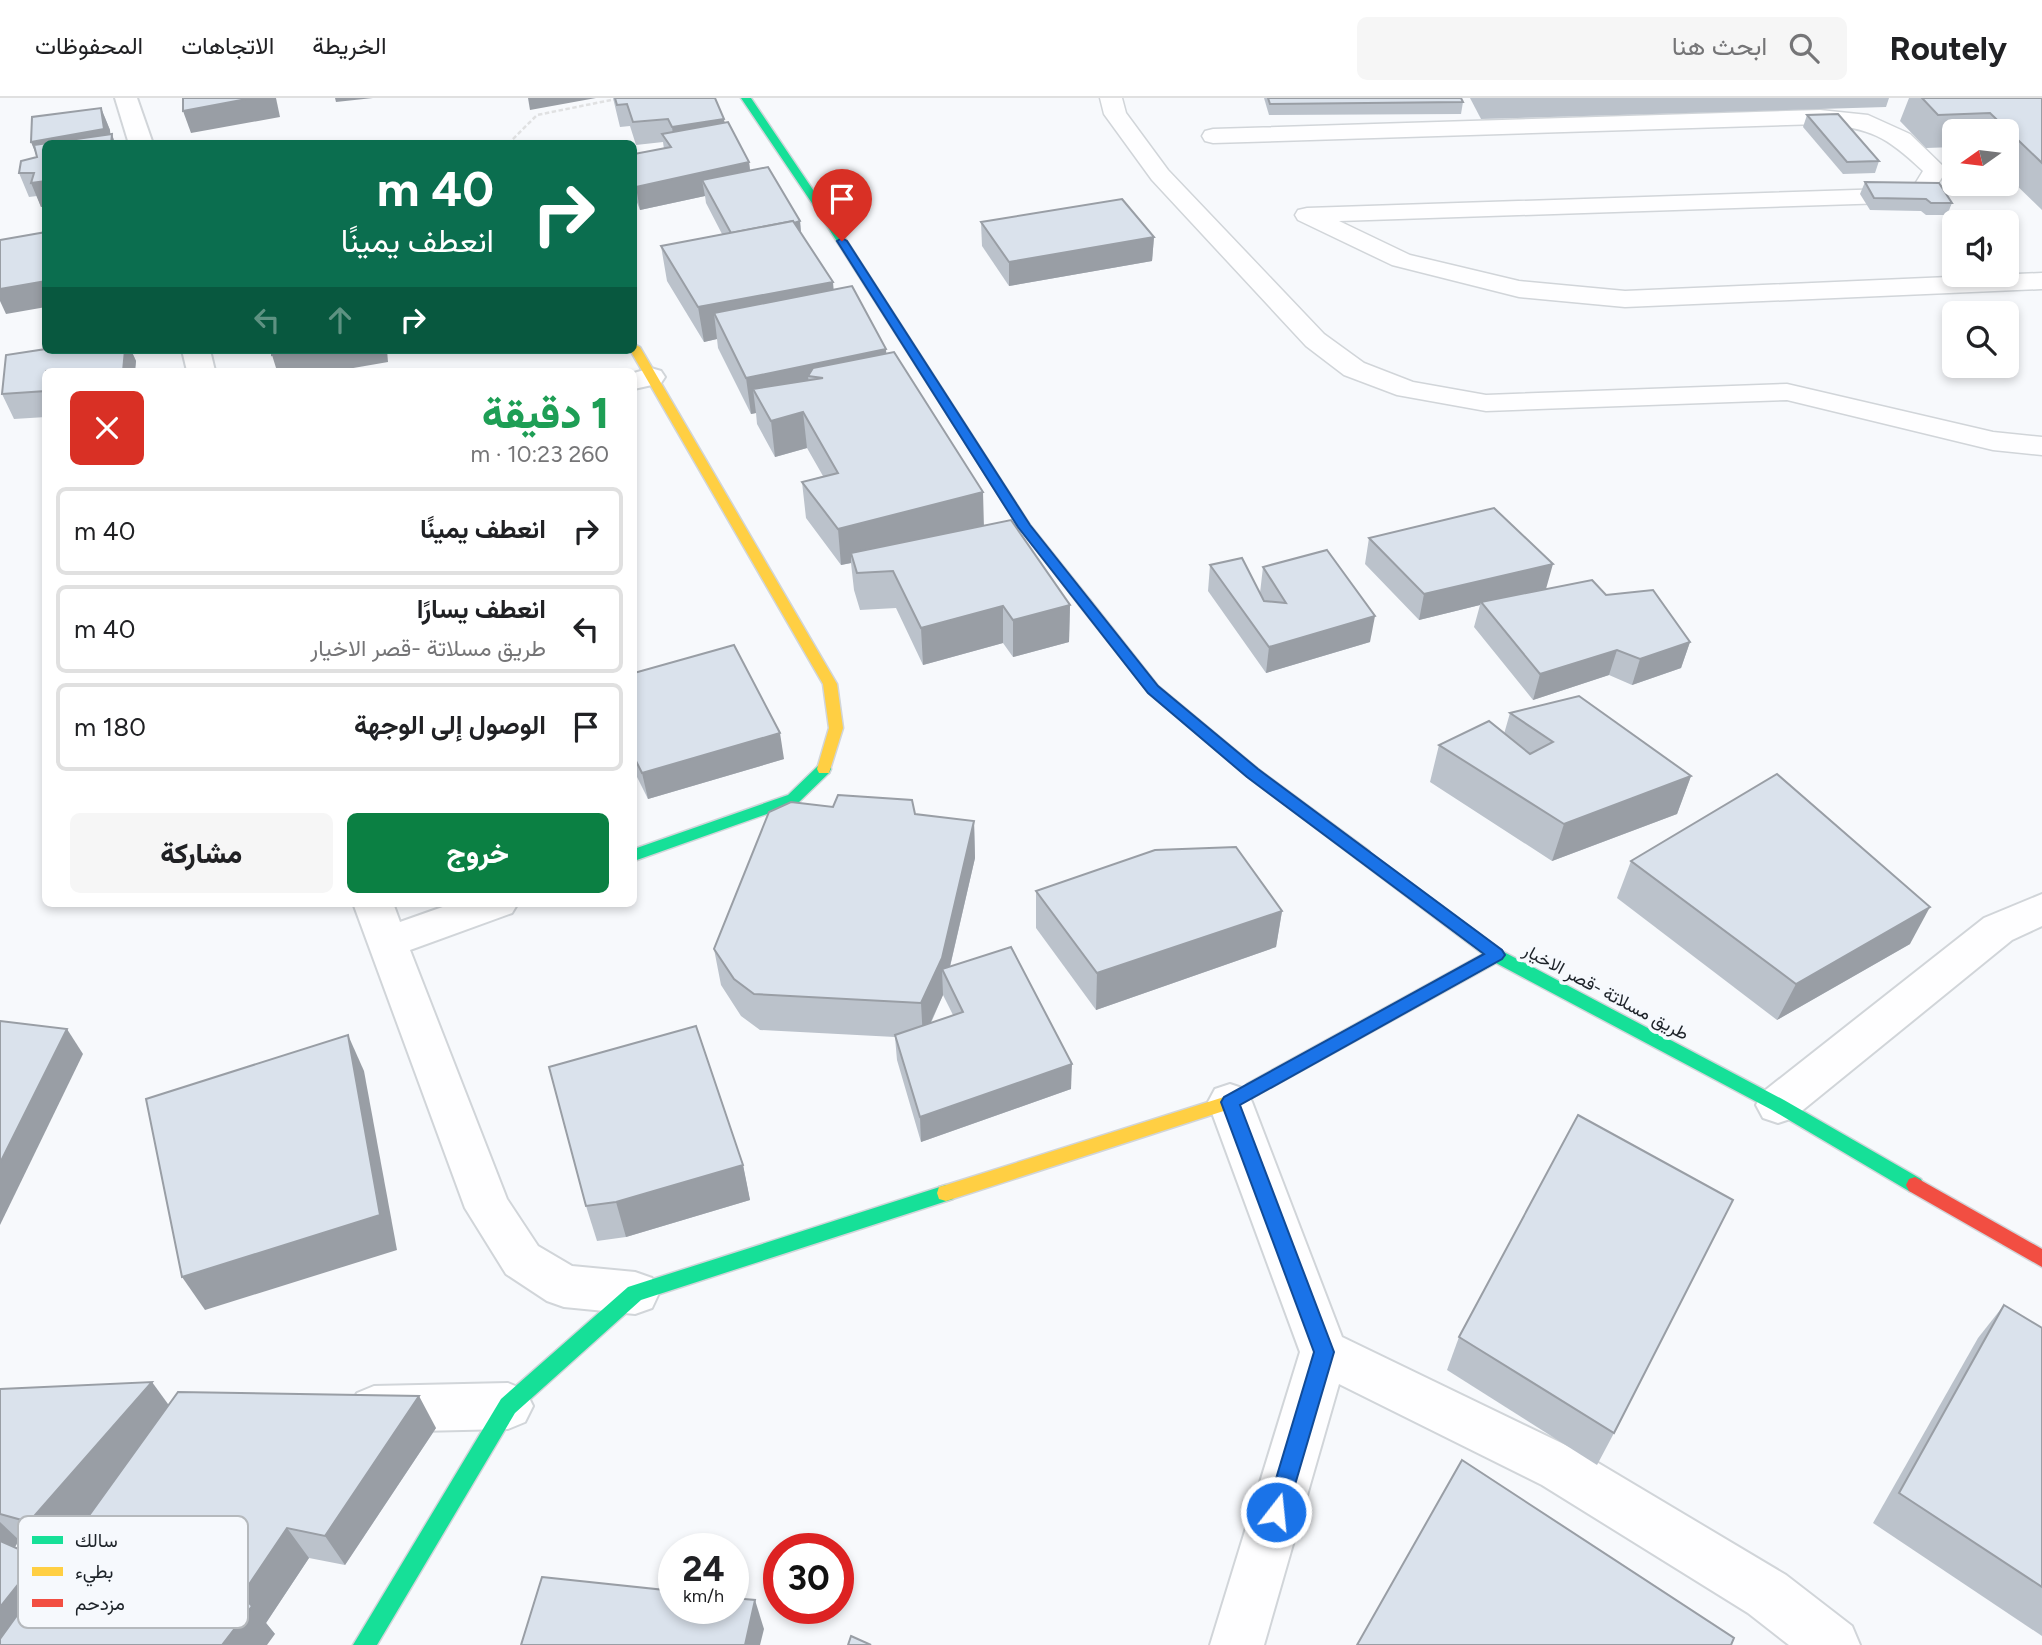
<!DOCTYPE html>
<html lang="ar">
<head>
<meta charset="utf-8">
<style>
  :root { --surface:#fff; --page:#f6f6f6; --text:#202124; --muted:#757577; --line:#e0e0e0; --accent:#0b8043 }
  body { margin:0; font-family:Figtree,Vazirmatn,sans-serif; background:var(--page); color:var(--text); direction:rtl; height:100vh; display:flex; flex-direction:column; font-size:26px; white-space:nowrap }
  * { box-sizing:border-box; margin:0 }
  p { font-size:23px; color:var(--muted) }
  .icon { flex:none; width:38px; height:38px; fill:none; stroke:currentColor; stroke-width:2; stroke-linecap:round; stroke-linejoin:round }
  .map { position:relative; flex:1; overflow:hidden; direction:ltr }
  .details { position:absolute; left:42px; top:270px; width:595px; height:539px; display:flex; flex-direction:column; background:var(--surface); border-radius:10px; box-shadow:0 4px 10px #0003; direction:rtl }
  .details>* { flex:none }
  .banner { position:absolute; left:42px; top:42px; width:595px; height:214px; border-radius:10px; box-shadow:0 4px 10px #0003; direction:rtl; background:#0b6e4f; color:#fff; overflow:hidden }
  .needle { width:46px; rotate:256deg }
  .buttons { position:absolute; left:1942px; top:21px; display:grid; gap:14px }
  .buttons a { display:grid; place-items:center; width:77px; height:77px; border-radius:10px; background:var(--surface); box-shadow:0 4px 10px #0003; font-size:35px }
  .speed { position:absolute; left:658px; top:1435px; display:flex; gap:14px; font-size:35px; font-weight:700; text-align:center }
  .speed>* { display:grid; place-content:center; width:91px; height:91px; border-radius:50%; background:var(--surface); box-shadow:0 4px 10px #0003; line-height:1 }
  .speed small { font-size:18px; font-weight:400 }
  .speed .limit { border:10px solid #d22; background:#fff; color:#111 }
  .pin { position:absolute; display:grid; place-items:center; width:60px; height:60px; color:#fff; margin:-72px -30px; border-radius:50% 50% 50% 0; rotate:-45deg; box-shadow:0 0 7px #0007 }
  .pin .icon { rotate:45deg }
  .me { position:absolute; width:77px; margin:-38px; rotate:16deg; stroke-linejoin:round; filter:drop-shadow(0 0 5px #0008) }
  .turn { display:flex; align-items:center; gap:24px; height:147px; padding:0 28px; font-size:32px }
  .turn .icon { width:91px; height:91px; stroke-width:2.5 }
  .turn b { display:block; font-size:49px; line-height:60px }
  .lanes { display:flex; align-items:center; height:66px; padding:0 28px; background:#0003; justify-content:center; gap:35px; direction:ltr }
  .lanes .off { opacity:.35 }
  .round { display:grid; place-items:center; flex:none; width:74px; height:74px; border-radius:10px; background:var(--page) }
  .headline { display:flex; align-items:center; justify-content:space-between; height:119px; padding:0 28px }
  h1 { font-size:42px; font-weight:800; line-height:52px; color:#1e9e55 }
  .cta { display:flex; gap:14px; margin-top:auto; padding:14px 28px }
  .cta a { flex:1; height:80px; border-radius:10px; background:var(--accent); color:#fff; font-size:28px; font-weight:800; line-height:80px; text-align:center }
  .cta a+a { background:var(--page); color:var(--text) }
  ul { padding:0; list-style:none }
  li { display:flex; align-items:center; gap:21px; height:88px; margin:0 14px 10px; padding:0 14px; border:4px solid var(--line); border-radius:10px }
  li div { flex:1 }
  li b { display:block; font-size:26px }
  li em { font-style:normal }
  header { display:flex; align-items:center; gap:42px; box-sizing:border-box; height:98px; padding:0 35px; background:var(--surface); border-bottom:2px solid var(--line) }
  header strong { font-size:33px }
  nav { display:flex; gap:38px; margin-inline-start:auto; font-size:24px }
  .search { width:490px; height:63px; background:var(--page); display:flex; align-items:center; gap:18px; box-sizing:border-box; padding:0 24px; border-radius:10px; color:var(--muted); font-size:26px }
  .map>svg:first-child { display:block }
</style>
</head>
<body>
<header>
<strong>Routely</strong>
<div class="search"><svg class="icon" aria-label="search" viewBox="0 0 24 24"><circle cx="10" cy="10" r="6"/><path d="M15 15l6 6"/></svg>ابحث هنا</div>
<nav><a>الخريطة</a><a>الاتجاهات</a><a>المحفوظات</a></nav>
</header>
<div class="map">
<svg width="2042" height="1547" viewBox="0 0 2042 1547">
  <rect width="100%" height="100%" fill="#f7f9fc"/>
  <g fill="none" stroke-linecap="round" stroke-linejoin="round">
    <g stroke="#d1d5d9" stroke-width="3">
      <g id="lane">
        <path d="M1100 0H1122L1126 15 1168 72 1324 236 1364 265 1413 284 1486 297 1787 286 1993 334 2042 339V357L1993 352 1787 302 1486 313 1397 297 1344 277 1306 248 1152 82 1104 16Z"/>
        <path d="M1820 12 1868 17 1910 36 1947 72 1931 96 1887 105 1339 123 1410 157 1519 183 1625 193 2042 175V191L1625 209 1519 199 1392 167 1298 122 1295 117 1298 112 1307 110 1887 91 1915 86 1923 73C1886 38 1871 30 1820 26L1213 45 1205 43 1202 38 1205 33 1213 31Z"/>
      </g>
    </g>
    <g stroke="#d1d5d9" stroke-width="4">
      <g id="street">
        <path d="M115 0H137L153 46H129Z"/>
        <path d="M182 252H210L215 273H187Z"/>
        <path d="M651 270 661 273 665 279 661 285 634 291V275Z"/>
        <path d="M2042 796V828L2012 842 1793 1020 1778 1025 1763 1020 1756 1007 1763 994 1984 820Z"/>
        <path d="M353 805H393L400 824 454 805H518L512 815 410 852 507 1101 538 1148 572 1168 635 1174 652 1180 659 1195 652 1210 635 1216 564 1209 547 1203 506 1176 465 1110Z"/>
        <path d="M1230 986 1245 991 1252 1004 1342 1239 1578 1353 1786 1477 1852 1528 1860 1547H1789L1748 1515 1542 1387 1339 1286 1264 1547H1210L1300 1254 1208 1004 1215 991Z"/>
        <path d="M508 1285 525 1292 533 1308 525 1324 508 1331 374 1334 357 1327 349 1311 357 1295 374 1288Z"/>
      </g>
    </g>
    <g stroke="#d1d5d9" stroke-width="3">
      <g id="fast">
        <path d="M741 0H751L832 120 1030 427 1090 502 1092 505 1090 508H1080L1019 429 822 120Z"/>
        <path d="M824 666 829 667 831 671 829 675 798 705 634 763V751L788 697 819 667Z"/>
        <path d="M1363 751 1502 853 1784 1002 1921 1081 1924 1087 1921 1093 1915 1095 1909 1093 1772 1012 1496 865 1259 996 1253 998 1247 996 1244 991 1247 986 1483 856 1357 761 1355 757 1357 753Z"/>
        <path d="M946 1087 953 1089 955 1095 953 1101 641 1202 515 1315 377 1547H353L501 1301 628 1189Z"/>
      </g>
    </g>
    <g stroke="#d1d5d9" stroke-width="3">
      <g id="slow">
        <path d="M634 246 640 249 837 586 843 630 829 675H819L817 671 829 630 823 586 630 252H634Z"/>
        <path d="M1085 501 1090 502 1158 588 1258 671 1369 753 1371 757 1369 761H1357L1248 679 1148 594 1080 508 1078 505Z"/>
        <path d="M1253 984 1259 986 1262 991 1259 996 1236 1009 946 1103 939 1101 937 1095 939 1089 946 1087 1224 999Z"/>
      </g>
    </g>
    <g stroke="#d1d5d9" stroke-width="3">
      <path id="jam" d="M1915 1079 2042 1151V1169L1909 1093 1906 1087 1909 1081Z"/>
    </g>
    <path stroke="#e0e1e2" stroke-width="2.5" stroke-dasharray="4.5 2.5" stroke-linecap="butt" d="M508 46 537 17 621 0"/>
    <use href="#lane" fill="#fefeff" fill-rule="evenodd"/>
    <use href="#street" fill="#fefeff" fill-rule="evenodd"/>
    <use href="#fast" fill="#16e098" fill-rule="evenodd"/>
    <use href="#slow" fill="#ffcf43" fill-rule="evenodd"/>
    <use href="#jam" fill="#f24e42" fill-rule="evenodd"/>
  </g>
  <g fill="#bbc2cb" fill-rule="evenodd">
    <path d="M613 0H715L725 25 749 64 750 73 800 123 801 136 833 191 887 256 984 428 1070 507 1069 544 1013 559 1003 545 923 567 896 510 860 512 854 492 851 465 841 467 806 420 802 384 823 378 807 350 775 359 757 326 756 315 751 316 718 250 717 241 704 244 667 183 661 148 722 136 706 105 705 98 640 112 634 97V56L664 51 663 44 636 47 630 28 620 29Z"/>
    <path d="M1264 0H1461L1463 4 1461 16 1269 17Z"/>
    <path d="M1470 0H1889L1886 9 1481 21Z"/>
    <path d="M1909 0H2042V112L2007 78V33H1955V49L1926 50 1900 23Z"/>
    <path d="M101 10 110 32V37L112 36 115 46H46V108L41 109 37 98 29 99 19 75 21 63 37 59 31 44 32 19Z"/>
    <path d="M1807 17 1879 63 1875 75 1843 76 1803 29Z"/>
    <path d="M1865 84 1952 105 1947 117H1926L1921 113 1870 112 1860 96Z"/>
    <path d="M981 124 1154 139 1152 163 1009 188 982 148Z"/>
    <path d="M46 251V252H131L136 263 135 273H46V319L14 321 2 296 6 257Z"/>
    <path d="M1369 440 1547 491 1690 544 1681 570 1632 587 1609 577 1533 602 1474 529 1480 507 1419 522 1365 466Z"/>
    <path d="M1210 467 1265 503 1260 495 1263 469 1370 544 1266 575 1208 493Z"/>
    <path d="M634 575 784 661 648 701 634 673Z"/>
    <path d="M1510 615 1691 678 1677 716 1552 763 1430 684 1439 647 1504 636Z"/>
    <path d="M833 709 915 716 974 723 975 760 950 869 1071 991 921 1044 897 962 895 939 760 932 741 918 721 887 714 851ZM943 897 953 917 931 925Z"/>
    <path d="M1631 763 1910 846 1777 922 1617 800Z"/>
    <path d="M1036 793 1282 813 1276 849 1096 912 1036 830Z"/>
    <path d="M743 1067 750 1102 626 1139 597 1143 586 1108Z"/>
    <path d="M2004 1207 2042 1230V1538L1873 1425 1978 1240Z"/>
    <path d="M1459 1239 1614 1335 1597 1367 1447 1272Z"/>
    <path d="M0 1291 169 1307 436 1330 345 1467 309 1460 266 1525 275 1536 0 1547ZM82 1427 50 1471 39 1460 15 1449 19 1442 59 1454Z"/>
  </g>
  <g fill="#999ea5">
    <path d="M252 0H276L280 19 191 35 183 13Z"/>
    <path d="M335 0H373L336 4Z"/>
    <path d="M528 0H596L530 12Z"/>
    <path d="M101 10 110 32 111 43 112 36 115 46H46L41 67 31 44Z"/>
    <path d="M724 21 727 44 675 52 672 29Z"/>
    <path d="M749 64 752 88 702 82 705 98 640 112 636 89Z"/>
    <path d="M46 83V108L41 109 31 85Z"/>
    <path d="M800 123 802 147 733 138Z"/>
    <path d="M1154 139 1152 163 1009 188V164Z"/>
    <path d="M46 183V209L6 216 0 203V191Z"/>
    <path d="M833 184 836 219 714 215 717 241 704 244 698 209Z"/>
    <path d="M886 251 888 286 808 278 811 303 753 291 756 315 751 316 746 280Z"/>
    <path d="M125 252H131L136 263 135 273H123Z"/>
    <path d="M305 252H387L388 264 336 273H277L272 257Z"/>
    <path d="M803 314 807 350 775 359 771 323Z"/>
    <path d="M983 394 984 430 851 455V465L841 467 838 431Z"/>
    <path d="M1553 466 1546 491 1481 504 1480 507 1419 522 1424 496Z"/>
    <path d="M1070 507 1069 544 1013 559V522Z"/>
    <path d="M1003 508V545L923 567 921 530Z"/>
    <path d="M1375 518 1370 544 1266 575 1269 549Z"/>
    <path d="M1690 544 1681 570 1632 587 1640 561Z"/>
    <path d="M1617 552 1609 577 1533 602 1540 576Z"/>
    <path d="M780 635 784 661 648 701 642 675Z"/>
    <path d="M1691 678 1677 716 1552 763 1564 726Z"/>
    <path d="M974 723 975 760 947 881 942 871 943 897 923 941 921 905Z"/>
    <path d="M1930 809 1910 846 1777 922 1796 886Z"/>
    <path d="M1282 813 1276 849 1096 912 1097 875Z"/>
    <path d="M67 931 83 956 0 1127V1065Z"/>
    <path d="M348 937 364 973 397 1152 205 1212 182 1179Z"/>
    <path d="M1072 966 1071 991 921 1044 920 1019Z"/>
    <path d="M743 1067 750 1102 626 1139 616 1104Z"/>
    <path d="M152 1284 176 1317 59 1454 29 1424Z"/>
    <path d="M419 1298 436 1330 345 1467 325 1438Z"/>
    <path d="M0 1424 19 1442 7 1463 0 1456Z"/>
    <path d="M287 1430 309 1460 266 1525 275 1536 267 1547H222L242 1497Z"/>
    <path d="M39 1460 69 1489 0 1547V1509Z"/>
    <path d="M755 1502 764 1531 760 1547H745Z"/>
  </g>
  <g fill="#dae2ec" stroke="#999ea5" stroke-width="2">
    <path d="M183 0H252L183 13Z"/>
    <path d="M615 0H715L724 21 672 29 668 21 633 24 627 6 617 7Z"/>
    <path d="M1268 0H1461L1463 4 1270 6Z"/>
    <path d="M1922 0H2042V65L1990 15 1938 17Z"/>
    <path d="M101 10 104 31 31 44 32 19Z"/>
    <path d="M1838 16 1879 63 1847 64 1807 17Z"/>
    <path d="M728 24 749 64 636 89 634 83V56L671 49 662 36Z"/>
    <path d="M112 36 111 46H46V83L31 85 34 75H19L21 63 37 59 34 47Z"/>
    <path d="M768 69 800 123 794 125 793 123 731 135 702 82Z"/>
    <path d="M1865 84 1939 85 1952 105H1931L1926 101 1874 100Z"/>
    <path d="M1122 101 1154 139 1009 164 981 124Z"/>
    <path d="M793 123 833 184 698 209 661 148Z"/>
    <path d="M46 134V183L0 191V142Z"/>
    <path d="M852 188 886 251 746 280 714 215Z"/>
    <path d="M46 251V252H125L123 273H46V293L2 296 6 257Z"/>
    <path d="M272 252H305L272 257Z"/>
    <path d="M894 254 983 394 838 431 802 384 838 375 803 314 771 323 753 291 823 280 808 278 813 270Z"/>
    <path d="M1494 410 1553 466 1424 496 1369 440Z"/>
    <path d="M1011 422 1070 507 1013 522 1003 508 921 530 893 473 857 475 851 455Z"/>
    <path d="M1327 452 1375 518 1269 549 1210 467 1242 460 1264 503 1286 505 1263 469Z"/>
    <path d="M1592 482 1606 497 1653 492 1690 544 1640 561 1617 552 1540 576 1481 504Z"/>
    <path d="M734 547 780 635 642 675 634 659V575Z"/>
    <path d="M1579 598 1691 678 1564 726 1439 647 1489 623 1530 656 1553 644 1510 615Z"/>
    <path d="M1777 676 1930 809 1796 886 1631 763Z"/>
    <path d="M838 697 912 702 915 716 974 723 942 860 921 905 754 896 734 881 714 851 769 714 791 704 833 709Z"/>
    <path d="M1236 749 1282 813 1097 875 1036 793 1155 752Z"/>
    <path d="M1011 849 1072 966 920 1019 895 937 963 914 942 871Z"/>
    <path d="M0 923 67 931 0 1065Z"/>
    <path d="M696 928 743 1067 616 1104 586 1108 549 969Z"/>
    <path d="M348 937 380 1117 182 1179 146 1001Z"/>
    <path d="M1578 1017 1733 1102 1614 1335 1459 1239Z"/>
    <path d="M2004 1207 2042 1230V1489L1899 1395Z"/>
    <path d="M152 1284 29 1424 0 1416V1291Z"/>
    <path d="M178 1294 419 1298 325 1438 287 1430 242 1497 252 1508 222 1547H0V1541Z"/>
    <path d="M1462 1362 1734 1540 1731 1547H1357Z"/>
    <path d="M0 1443 39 1460 0 1509Z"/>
    <path d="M542 1479 674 1493V1510H733V1500L755 1502 745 1547H521Z"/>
    <path d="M851 1538 871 1547H848Z"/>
  </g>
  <path fill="#1a73e8" stroke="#114b97" stroke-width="2" d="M842 140 847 143 1030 427 1158 588 1258 671 1502 852 1505 857 1502 861 1240 1007 1334 1254 1287 1414 1284 1421 1276 1424 1269 1421 1266 1414 1314 1254 1221 1004 1224 999 1484 856 1247 679 1148 595 1018 429 837 143Z"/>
  <g text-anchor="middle" stroke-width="7" stroke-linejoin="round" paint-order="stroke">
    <g font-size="18" fill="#1d2329" stroke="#f6f9fd">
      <text transform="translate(1606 894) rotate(28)" y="6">طريق مسلاتة -قصر الاخيار</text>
    </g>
  </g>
  <rect x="18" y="1418" width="230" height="112" rx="10" fill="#f6f9fd" stroke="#b5b9bd" stroke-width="2"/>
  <rect x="32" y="1438" width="31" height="8" fill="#16e098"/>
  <rect x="32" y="1469" width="31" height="9" fill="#ffcf43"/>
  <rect x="32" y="1501" width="31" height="8" fill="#f24e42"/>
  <g font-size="19" fill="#1d2329">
    <text x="75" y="1449">سالك</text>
    <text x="75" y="1480">بطيء</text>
    <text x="75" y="1512">مزدحم</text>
  </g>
</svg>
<div class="buttons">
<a><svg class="needle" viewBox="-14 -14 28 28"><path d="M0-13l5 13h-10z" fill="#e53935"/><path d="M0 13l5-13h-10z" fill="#757577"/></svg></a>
<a><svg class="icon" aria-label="sound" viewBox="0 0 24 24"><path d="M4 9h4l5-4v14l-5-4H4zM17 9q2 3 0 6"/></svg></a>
<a><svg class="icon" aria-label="search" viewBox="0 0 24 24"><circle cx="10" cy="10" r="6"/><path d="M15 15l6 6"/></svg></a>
</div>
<div class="speed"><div>24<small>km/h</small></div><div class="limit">30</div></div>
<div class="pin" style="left:842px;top:143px;background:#d93025"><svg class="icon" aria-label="arrive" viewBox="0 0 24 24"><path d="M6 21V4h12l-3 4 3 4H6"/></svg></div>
<svg class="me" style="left:1276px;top:1414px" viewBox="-20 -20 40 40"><circle r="17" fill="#1a73e8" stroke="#fff" stroke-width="3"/><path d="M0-11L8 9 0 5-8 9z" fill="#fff"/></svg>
<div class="banner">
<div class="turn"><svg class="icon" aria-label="right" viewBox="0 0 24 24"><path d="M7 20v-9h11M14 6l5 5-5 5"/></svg><div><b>40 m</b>انعطف يمينًا</div></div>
<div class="lanes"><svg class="icon off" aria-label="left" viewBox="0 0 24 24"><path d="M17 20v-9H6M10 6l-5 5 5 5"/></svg><svg class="icon off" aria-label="ahead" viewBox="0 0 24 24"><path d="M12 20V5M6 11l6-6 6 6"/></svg><svg class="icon" aria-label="right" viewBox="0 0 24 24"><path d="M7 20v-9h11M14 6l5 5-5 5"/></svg></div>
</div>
<section class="details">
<div class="headline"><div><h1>1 دقيقة</h1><p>260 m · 10:23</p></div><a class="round" style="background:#d93025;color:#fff"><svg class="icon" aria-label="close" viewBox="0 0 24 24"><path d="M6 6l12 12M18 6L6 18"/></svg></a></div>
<ul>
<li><svg class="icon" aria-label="right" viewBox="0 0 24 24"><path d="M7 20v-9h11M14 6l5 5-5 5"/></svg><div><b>انعطف يمينًا</b></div><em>40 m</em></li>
<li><svg class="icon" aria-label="left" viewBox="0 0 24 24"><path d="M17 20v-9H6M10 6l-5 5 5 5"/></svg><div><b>انعطف يسارًا</b><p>طريق مسلاتة -قصر الاخيار</p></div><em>40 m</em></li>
<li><svg class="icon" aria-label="arrive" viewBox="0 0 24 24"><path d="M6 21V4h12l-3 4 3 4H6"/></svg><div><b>الوصول إلى الوجهة</b></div><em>180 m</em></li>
</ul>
<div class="cta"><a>خروج</a><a>مشاركة</a></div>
</section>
</div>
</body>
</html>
